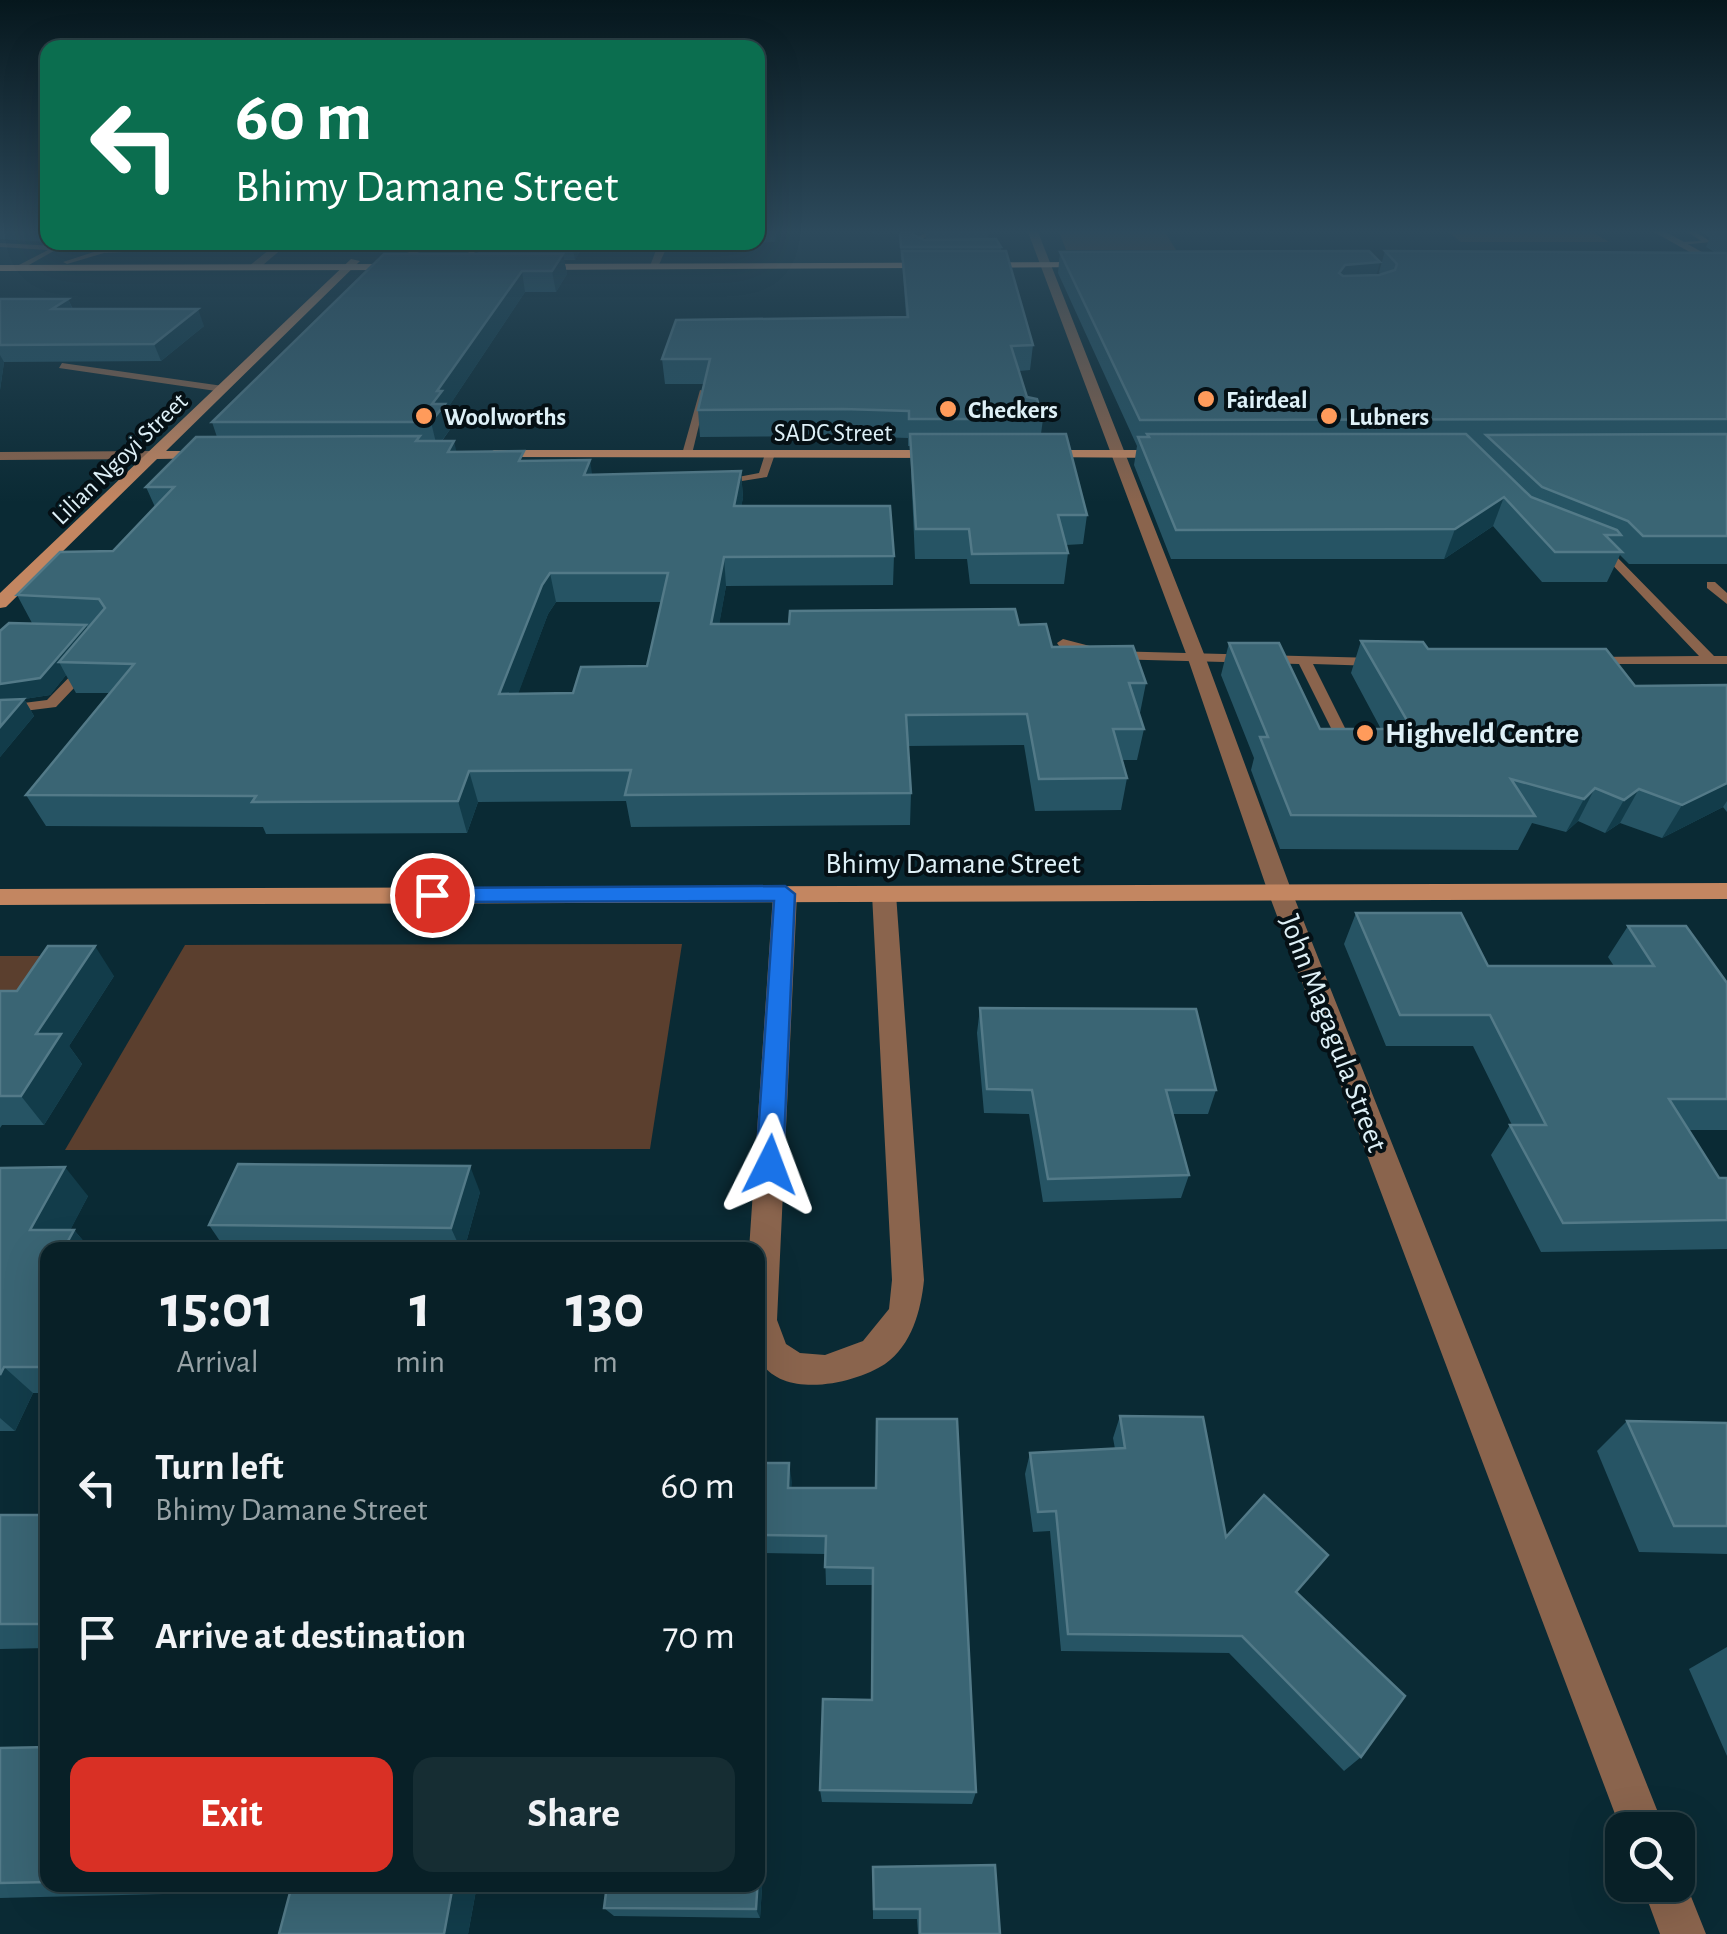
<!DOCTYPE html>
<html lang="en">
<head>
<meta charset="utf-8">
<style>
  :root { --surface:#082027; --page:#162d33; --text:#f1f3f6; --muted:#98a3a7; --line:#293e44; --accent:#d93025 }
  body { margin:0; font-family:"Alegreya Sans",sans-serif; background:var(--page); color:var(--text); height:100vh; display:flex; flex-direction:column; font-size:38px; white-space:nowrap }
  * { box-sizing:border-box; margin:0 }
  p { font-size:32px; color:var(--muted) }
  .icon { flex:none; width:55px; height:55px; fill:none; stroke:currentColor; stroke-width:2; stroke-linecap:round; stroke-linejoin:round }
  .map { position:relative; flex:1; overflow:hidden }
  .details { position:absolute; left:40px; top:1242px; width:725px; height:650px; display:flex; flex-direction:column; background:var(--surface); border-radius:20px; box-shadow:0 10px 40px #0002,0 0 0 2px var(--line) }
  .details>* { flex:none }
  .hud { position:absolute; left:40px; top:40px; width:725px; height:210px; border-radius:20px; box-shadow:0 10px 40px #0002,0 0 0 2px var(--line); background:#0b6e4f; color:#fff; overflow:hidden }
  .buttons { position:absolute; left:1605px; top:1812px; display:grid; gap:20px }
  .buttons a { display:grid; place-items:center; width:90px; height:90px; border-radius:20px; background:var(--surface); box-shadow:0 10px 40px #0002,0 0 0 2px var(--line); font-size:50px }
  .pin { position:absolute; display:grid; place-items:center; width:85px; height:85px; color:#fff; margin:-42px; border:5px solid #fff; border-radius:50%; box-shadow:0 2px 10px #0007 }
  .me { position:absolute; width:110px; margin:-55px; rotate:3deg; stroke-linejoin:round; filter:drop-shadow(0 0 8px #0008) }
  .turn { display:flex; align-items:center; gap:35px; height:210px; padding:0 30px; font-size:45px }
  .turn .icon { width:130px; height:130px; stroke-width:2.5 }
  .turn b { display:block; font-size:70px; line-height:85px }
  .eta { display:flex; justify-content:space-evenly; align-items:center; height:170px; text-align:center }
  .eta b { font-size:60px; font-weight:600; line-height:70px }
  .primary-button { display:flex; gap:20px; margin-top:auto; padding:20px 30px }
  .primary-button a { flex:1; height:115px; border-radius:20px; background:var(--accent); color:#fff; font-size:40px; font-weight:600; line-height:115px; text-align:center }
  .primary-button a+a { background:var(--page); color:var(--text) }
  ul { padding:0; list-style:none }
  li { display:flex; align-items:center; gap:30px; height:150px; padding:0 30px }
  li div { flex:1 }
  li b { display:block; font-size:38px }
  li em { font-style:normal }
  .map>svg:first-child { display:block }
</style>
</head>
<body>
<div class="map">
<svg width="1727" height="1934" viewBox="0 0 1727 1934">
  <rect width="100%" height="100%" fill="#0a2a34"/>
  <g fill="#5b3f2e">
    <path d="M1059 232H1165L1176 250H1066Z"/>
    <path d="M1448 232H1592L1609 242H1461Z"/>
    <path d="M682 944 650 1149 65 1150 185 945Z"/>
    <path d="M0 956H55L0 1033Z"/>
  </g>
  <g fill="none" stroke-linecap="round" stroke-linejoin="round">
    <g fill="#8a644d" fill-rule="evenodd">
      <path d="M931 232H942L914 241 922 248 905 240Z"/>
      <path d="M1688 232H1696L1711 242 1679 245 1681 242 1701 241Z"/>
      <path d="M644 242 574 248 571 246Z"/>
      <path d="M0 243 56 246 59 248 20 270 17 266 48 250 0 247Z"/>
      <path d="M160 247 162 250 104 253 67 264 63 262 103 249Z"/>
      <path d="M471 247 474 249 476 262H472L468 251 420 252 393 262 387 261 419 248Z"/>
      <path d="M62 363 223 386 227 389 223 392 59 368Z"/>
      <path d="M700 390 707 392 692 454 687 457 682 454Z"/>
      <path d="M770 451 775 454 767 477 717 485 712 482 759 473 765 454Z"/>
      <path d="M1601 548 1613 553 1714 656H1727V664H1587V658L1592 657 1699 656 1605 557 1595 551Z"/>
      <path d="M1707 582H1715L1727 593V604L1707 588Z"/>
      <path d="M1063 639 1109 651 1376 658 1382 662 1376 666 1313 664 1350 738 1343 742 1336 738 1299 664 1109 659 1059 646 1057 643Z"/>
      <path d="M85 665 92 669 56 707 0 714V706L47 700 80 666Z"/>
    </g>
    <g fill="#8a644d" fill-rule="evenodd">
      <path d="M1654 232H1666L1727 266V273Z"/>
      <path d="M279 242H290L257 270H249V266Z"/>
      <path d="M659 242H669L657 269H649Z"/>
      <path d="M785 886 797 894 777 1320 786 1344 800 1353 825 1355 863 1341 889 1309 892 1280 872 894 884 886 896 894 924 1280C921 1310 912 1345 885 1364 853 1385 777 1401 758 1356V1250H749L773 894Z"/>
    </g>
    <g fill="#8a644d" fill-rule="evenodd">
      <path d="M1028 232H1038L1206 659 1292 892 1665 1830H1621L1268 892 1188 659Z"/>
      <path d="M0 452 154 451 161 455 154 459 0 460Z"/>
      <path d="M1678 1868 1680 1869 1706 1934H1660L1642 1885H1678Z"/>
    </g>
    <g fill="#c38661" fill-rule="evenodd">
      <path d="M351 259 360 261 166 451H209L216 455 214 458 157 459 6 607 0 608V593Z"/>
      <path d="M494 450H944L951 454 944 458 489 457 487 454Z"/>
      <path d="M1039 450H1169L1176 454 1169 458 1034 457V451Z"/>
      <path d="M1727 883V899L0 905V889Z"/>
    </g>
    <g fill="#f6b28a" fill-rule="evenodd">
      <path d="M1096 262 1100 267 529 270 523 267 529 264Z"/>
      <path d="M0 265 406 264 412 267 406 270 0 271Z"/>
    </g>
  </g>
  <g fill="#265464" fill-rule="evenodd">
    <path d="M0 232H48V242L0 239Z"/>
    <path d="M758 232H777L775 242 703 245 702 242H758Z"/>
    <path d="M871 232H918L912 234 926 240V232H989L988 239 1001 247V251L1033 345 1030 370 1019 371 1027 397 1043 419 1041 434 1087 515 1083 544 1066 545 1068 553 1064 584H970L967 559H915L910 446H908V438L843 436 700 437 698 410 704 384H665L662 359 906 317 902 260H901L899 232 876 235Z"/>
    <path d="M1702 232H1727V564H1629L1620 555 1607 582H1542L1493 526 1444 559H1171L1134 465 1137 446 1058 273 1060 252 1376 275 1381 274 1379 272 1385 251 1716 253 1706 247 1710 238Z"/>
    <path d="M57 242H273L266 247H165L160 243 62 246Z"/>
    <path d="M288 242H582L579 243 580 251 575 260H564L567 274 556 292H525L447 409 451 428 442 441 457 452 526 461 592 475 741 471 743 498 741 506 894 556 893 585 726 586 719 624 1019 625 1052 647 1146 683 1140 713H1139L1144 729 1137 760H1122L1127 778 1121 810 1035 811 1024 745 908 746 911 793 910 825 631 827 626 801 478 802 467 833 266 834 263 827 46 826 26 795 109 693H76L66 675 50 695 24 699 34 716 0 757V631L32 623 17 595 113 551 155 507 146 487 217 437 212 422 478 254 477 248 471 243 290 247ZM556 602H662L647 666 573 693H518L548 614Z"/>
    <path d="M0 299H68L73 309 204 326 161 361 4 362 0 390Z"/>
    <path d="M1361 641 1428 649 1635 686 1727 685V812L1723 807 1662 838 1620 823 1605 833 1578 821 1566 832 1532 823 1518 850 1280 849 1251 770 1254 758 1221 675 1229 643 1320 729H1381L1351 673Z"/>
    <path d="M1356 913 1488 966H1614L1608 957 1628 926 1727 983V1130H1688L1719 1178H1727V1249L1541 1252 1491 1155 1510 1125H1512L1473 1046H1386L1344 944Z"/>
    <path d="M114 976 69 1046 82 1064 44 1125H2L0 1128V991H17Z"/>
    <path d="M980 1008 1216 1090 1208 1114H1172L1189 1175 1181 1198 1043 1202 1029 1114 984 1113 977 1033Z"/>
    <path d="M0 1168 88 1196 70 1230H74L91 1250H48V1393H33L15 1431H0Z"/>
    <path d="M480 1192 464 1250H226L209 1225Z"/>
    <path d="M1120 1416 1226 1537 1297 1593 1361 1757 1344 1771 1229 1653 1061 1651 1050 1531 1033 1532 1025 1474 1030 1453 1115 1449 1113 1438Z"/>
    <path d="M1627 1421 1727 1423V1554L1639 1552 1597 1451Z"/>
    <path d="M758 1463H789L791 1488H876L976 1792 972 1804 822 1802 820 1790 871 1700 873 1585H826L825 1554 758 1553Z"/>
    <path d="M0 1515H48V1648L0 1649Z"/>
    <path d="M1727 1647V1756L1689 1669Z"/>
    <path d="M48 1747V1885H477L468 1934 291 1891 0 1898V1748Z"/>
    <path d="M766 1827 760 1918 614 1916 604 1908Z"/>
    <path d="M873 1867 1000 1934H918L917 1919H873Z"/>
  </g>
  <g fill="#123c4a">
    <path d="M876 232H899L876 235Z"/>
    <path d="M568 242H582L579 243 580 251 575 260 572 245Z"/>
    <path d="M563 254 567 274 556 292 552 271Z"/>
    <path d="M1380 262 1374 284 1340 286 1339 273 1345 265Z"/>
    <path d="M522 271 525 292 447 409 451 428 437 447 431 422 432 404 437 391Z"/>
    <path d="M68 299 75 315 52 309Z"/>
    <path d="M198 309 204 326 161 361 154 344Z"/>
    <path d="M0 355 4 362 0 390Z"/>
    <path d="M454 441 460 467 448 452Z"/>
    <path d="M590 460 594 487 584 475Z"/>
    <path d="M741 471 743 498 736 534 734 506Z"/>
    <path d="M1504 497 1493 526 1444 559 1455 529Z"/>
    <path d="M724 557 726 586 714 654 711 624Z"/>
    <path d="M550 573 556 602 548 614 507 724 499 694 542 585Z"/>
    <path d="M86 625 94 642 59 662 66 675 50 695 24 699 34 716 0 757V684Z"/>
    <path d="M469 771 478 802 467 833 458 801Z"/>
    <path d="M1727 783V801L1723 807 1662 838 1682 805Z"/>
    <path d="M1595 788 1578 821 1566 832 1584 799Z"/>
    <path d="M1639 789 1620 823 1605 833 1624 800Z"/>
    <path d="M95 946 114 976 69 1046 82 1064 44 1125 21 1096 36 1034Z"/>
    <path d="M470 1166 480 1192 464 1250H461L451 1228Z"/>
    <path d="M65 1167 88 1196 60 1250 30 1230Z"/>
    <path d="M74 1230 91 1250H63Z"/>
    <path d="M4 1367 33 1393 15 1431 0 1418V1375Z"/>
    <path d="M789 1463 792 1482 790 1508 788 1488Z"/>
    <path d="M763 1629 766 1645 761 1720 758 1702Z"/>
    <path d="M762 1815 766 1827 760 1918 756 1909Z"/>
    <path d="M453 1885H477L468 1934H444Z"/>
  </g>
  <g fill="#3a6574" stroke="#537a88" stroke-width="2.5" fill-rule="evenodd">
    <path d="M900 232H908L924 240 996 239 1001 247H901Z"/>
    <path d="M476 242H574L572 245H476Z"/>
    <path d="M902 251H1006L1033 345 1011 346 1027 397 1037 399 1043 419H909V411L843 409 698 410 710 359H662L676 320 908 317Z"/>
    <path d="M1369 251 1380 262 1345 265 1339 273 1343 276 1379 275 1395 270 1397 264 1385 251 1727 253V419L1140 420 1060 252Z"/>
    <path d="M384 254H563L552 271H522L437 391H442L432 404H445L431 422H212Z"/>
    <path d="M0 299H68L52 309H198L154 344 0 345Z"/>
    <path d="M910 434H1066L1087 515H1058L1068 553 972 554 969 529H916Z"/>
    <path d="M1147 434H1466L1531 497 1617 530 1621 535H1605L1622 552H1555L1504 497 1455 529 1176 530 1138 437H1149Z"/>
    <path d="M1727 434V536H1643L1628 521 1542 487 1486 435Z"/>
    <path d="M420 436 416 441H454L448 452 524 451 519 461 590 460 584 475 741 471 734 506H890L894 556 724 557 711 624H789L790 611 1015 609 1019 625 1046 624 1052 647 1133 646 1146 683H1129L1144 729H1113L1127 778 1039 779 1027 714 906 715 911 793 625 795 631 770 469 771 458 801 252 802 256 796 26 795 134 664 59 662 105 608 99 599 17 595 60 552 113 551 174 487H146L196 437ZM550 573H668L647 666 581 667 573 693 499 694 542 585Z"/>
    <path d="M9 623 86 625 40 678 0 684V631Z"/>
    <path d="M1361 641 1423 642 1428 649H1606L1635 686 1727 685V783L1682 805 1639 789 1624 800 1595 788 1584 799 1511 779 1535 816 1291 815 1260 737H1268L1229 643H1279L1320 729H1412Z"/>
    <path d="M24 699 0 727V700Z"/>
    <path d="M1356 913H1461L1488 966H1654L1628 926H1686L1727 983V1099H1669L1719 1178H1727V1220L1563 1223 1510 1125H1546L1490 1015H1400Z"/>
    <path d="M48 946H95L36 1034H61L21 1096H0V991H17Z"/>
    <path d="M980 1008 1196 1009 1216 1090H1166L1189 1175 1048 1179 1032 1090 987 1089Z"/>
    <path d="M238 1164 470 1166 451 1228 209 1225Z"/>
    <path d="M65 1167 30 1230H74L63 1250H48V1279L41 1291H48V1367H4L0 1375V1168Z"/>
    <path d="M1120 1416 1203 1417 1226 1537 1264 1495 1328 1555 1296 1592 1405 1696 1361 1757 1242 1636 1068 1634 1056 1511 1038 1512 1030 1453 1125 1448Z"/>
    <path d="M877 1419H957L976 1792 820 1790 823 1699 872 1700 873 1568 825 1567 826 1536 758 1535V1463H789L788 1488H876Z"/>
    <path d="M1627 1421 1727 1423V1526H1674Z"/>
    <rect x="0" y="1515" width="48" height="109"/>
    <path d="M758 1629H763L758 1702Z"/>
    <path d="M48 1747V1882L0 1883V1748Z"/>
    <path d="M758 1815H762L756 1909 604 1908 607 1885H758Z"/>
    <path d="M995 1865 1000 1934H920V1909H874L873 1867Z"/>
    <path d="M292 1885H453L444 1934H279Z"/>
  </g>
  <linearGradient id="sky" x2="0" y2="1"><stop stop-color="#06171d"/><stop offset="0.46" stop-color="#2d4a5c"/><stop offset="1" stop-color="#2d4a5c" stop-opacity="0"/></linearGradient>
  <rect width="1727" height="503" fill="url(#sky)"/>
  <path fill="#1a73e8" stroke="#114b97" stroke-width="2.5" d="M785 886 795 894 783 1165 779 1172 770 1176 760 1172 756 1165 774 901 432 902 421 895 432 888Z"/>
  <g fill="#ff9b5b" stroke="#051015" stroke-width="4">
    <circle cx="1206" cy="399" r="10"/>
    <circle cx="948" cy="409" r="10"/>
    <circle cx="424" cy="416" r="10"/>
    <circle cx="1329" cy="416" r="10"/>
    <circle cx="1365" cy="733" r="10"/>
  </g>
  <g text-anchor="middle" stroke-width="8" stroke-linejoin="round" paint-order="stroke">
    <g font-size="25" font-weight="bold" fill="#def0f7" stroke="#051015" text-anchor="start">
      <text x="1226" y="408">Fairdeal</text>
      <text x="968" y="418">Checkers</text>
      <text x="444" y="425">Woolworths</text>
      <text x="1349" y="425">Lubners</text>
    </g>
    <g font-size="25" fill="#def0f7" stroke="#051015">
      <text x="833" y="441">SADC Street</text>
      <text transform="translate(119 458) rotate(-44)" y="9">Lilian Ngoyi Street</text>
    </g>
    <g font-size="30" font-weight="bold" fill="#def0f7" stroke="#051015" text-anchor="start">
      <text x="1385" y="743">Highveld Centre</text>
    </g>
    <g font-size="30" fill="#def0f7" stroke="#051015">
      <text x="953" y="873">Bhimy Damane Street</text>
      <text transform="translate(1334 1033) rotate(69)" y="10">John Magagula Street</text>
    </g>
  </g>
</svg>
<div class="buttons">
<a><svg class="icon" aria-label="search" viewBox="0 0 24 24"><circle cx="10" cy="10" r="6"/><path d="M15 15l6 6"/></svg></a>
</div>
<div class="pin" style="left:432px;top:895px;background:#d93025"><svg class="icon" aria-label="arrive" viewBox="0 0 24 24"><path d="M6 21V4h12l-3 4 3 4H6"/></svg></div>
<svg class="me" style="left:770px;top:1165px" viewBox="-20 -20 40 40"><path d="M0-17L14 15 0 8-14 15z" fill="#1a73e8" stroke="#fff" stroke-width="4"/></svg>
<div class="hud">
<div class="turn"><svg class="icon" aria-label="left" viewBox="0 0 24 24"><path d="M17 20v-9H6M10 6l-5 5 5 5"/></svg><div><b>60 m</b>Bhimy Damane Street</div></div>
</div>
<section class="details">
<div class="eta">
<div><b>15:01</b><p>Arrival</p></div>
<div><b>1</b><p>min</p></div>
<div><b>130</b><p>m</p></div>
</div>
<ul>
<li><svg class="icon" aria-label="left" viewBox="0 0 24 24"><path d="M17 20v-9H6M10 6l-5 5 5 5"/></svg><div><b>Turn left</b><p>Bhimy Damane Street</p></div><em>60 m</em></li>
<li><svg class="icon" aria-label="arrive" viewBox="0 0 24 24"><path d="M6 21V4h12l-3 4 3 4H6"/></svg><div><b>Arrive at destination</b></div><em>70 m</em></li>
</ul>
<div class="primary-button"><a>Exit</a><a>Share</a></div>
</section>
</div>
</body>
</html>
